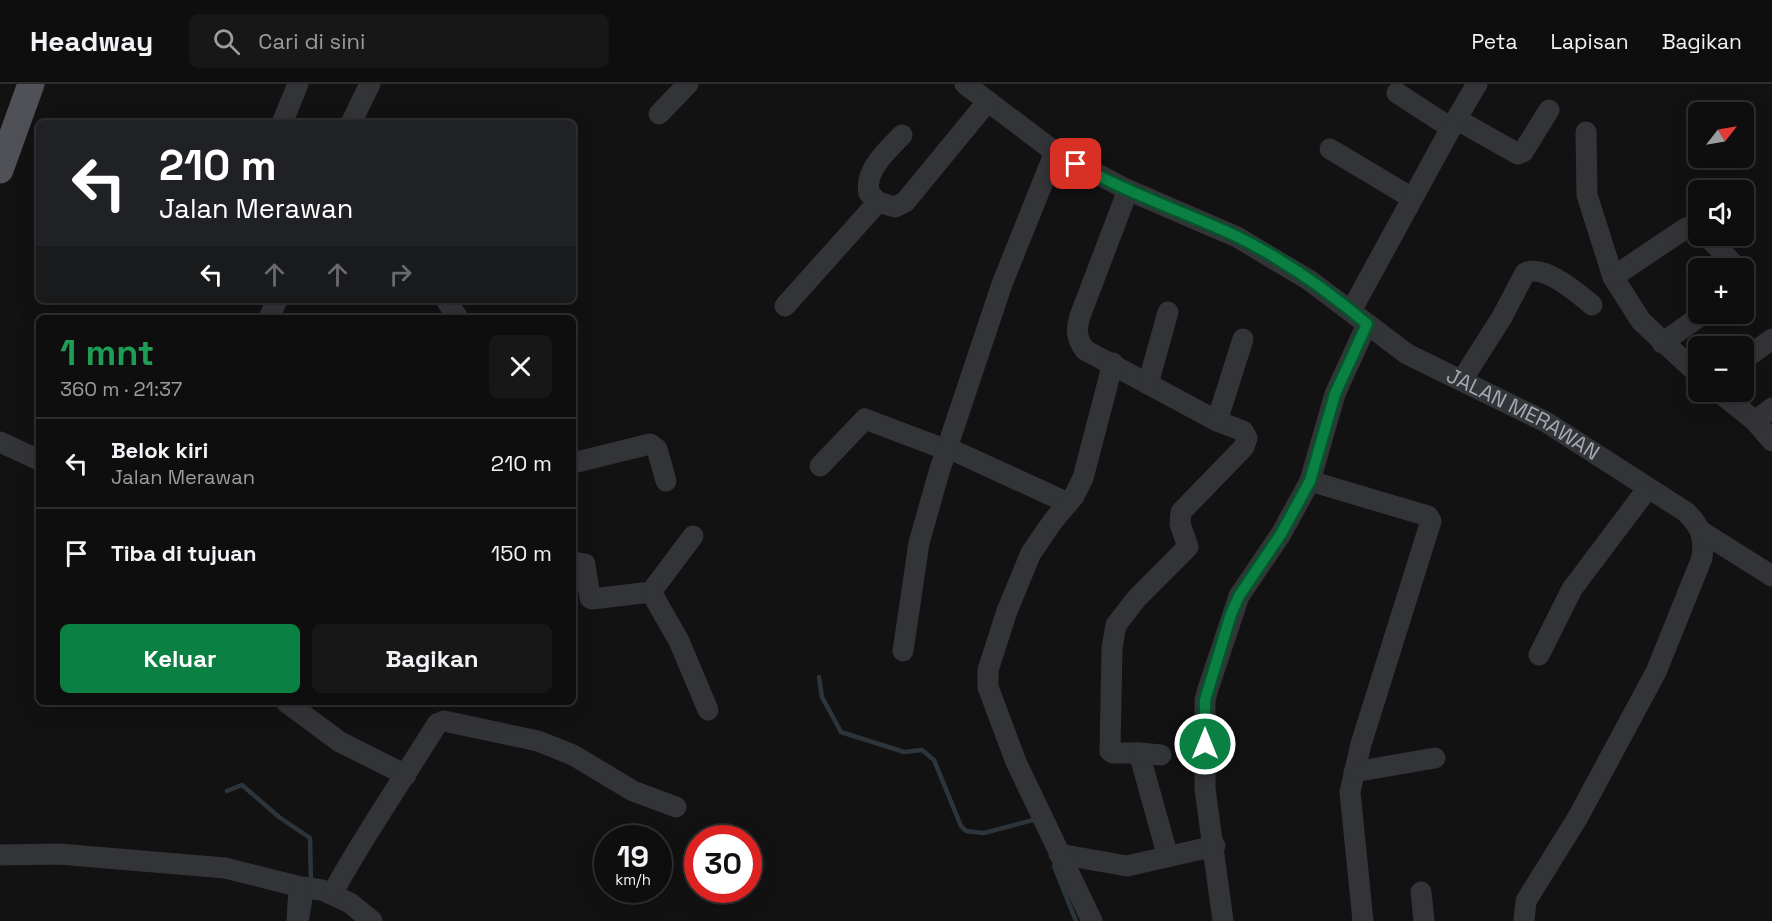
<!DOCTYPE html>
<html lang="id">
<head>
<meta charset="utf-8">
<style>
  :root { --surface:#0e0e0e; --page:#171717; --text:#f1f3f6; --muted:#9b9c9e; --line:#2e2e2e; --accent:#0b8043 }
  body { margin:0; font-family:"Space Grotesk",sans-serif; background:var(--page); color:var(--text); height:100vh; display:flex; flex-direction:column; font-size:22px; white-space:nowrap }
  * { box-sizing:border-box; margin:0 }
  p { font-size:20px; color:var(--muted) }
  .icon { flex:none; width:33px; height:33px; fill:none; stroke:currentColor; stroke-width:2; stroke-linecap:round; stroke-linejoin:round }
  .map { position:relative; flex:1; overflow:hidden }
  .sheet { position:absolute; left:36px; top:231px; width:540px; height:390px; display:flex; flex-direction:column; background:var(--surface); border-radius:9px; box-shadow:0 6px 24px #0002,0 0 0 2px var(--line) }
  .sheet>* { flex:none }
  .guide { position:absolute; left:36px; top:36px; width:540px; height:183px; border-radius:9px; box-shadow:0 6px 24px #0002,0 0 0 2px var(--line); background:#202124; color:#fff; overflow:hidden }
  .needle { width:39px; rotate:59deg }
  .buttons { position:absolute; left:1688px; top:18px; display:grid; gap:12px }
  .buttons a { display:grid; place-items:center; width:66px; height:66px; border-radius:9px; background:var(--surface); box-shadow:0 6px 24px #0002,0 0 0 2px var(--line); font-size:30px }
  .speed { position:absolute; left:594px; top:741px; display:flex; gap:12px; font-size:30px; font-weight:700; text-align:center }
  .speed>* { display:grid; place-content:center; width:78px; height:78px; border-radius:50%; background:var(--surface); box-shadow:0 6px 24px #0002,0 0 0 2px var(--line); line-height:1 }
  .speed small { font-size:15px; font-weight:400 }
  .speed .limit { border:9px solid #d22; background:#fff; color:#111 }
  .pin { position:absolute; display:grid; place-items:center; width:51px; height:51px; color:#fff; margin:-26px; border-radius:12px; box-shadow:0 3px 9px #0006 }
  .me { position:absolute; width:66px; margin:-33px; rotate:0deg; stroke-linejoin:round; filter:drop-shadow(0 0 4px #0008) }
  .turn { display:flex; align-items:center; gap:21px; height:126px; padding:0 24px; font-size:27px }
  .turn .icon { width:78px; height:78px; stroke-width:2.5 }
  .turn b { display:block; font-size:42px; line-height:51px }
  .lanes { display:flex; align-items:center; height:57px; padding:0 24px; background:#0003; justify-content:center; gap:30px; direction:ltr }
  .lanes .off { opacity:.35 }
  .round { display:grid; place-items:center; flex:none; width:63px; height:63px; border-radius:9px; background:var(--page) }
  .overview { display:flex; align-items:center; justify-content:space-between; height:102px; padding:0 24px }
  h1 { font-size:36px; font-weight:800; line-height:45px; color:#1e9e55 }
  .cta { display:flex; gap:12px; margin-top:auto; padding:12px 24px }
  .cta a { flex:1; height:69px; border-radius:9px; background:var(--accent); color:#fff; font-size:24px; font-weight:800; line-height:69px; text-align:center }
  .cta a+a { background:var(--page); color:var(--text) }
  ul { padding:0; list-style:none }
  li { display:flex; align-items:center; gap:18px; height:90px; padding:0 24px; border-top:2px solid var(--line) }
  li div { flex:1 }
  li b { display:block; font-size:22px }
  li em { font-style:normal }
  header { display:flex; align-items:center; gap:36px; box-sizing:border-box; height:84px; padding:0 30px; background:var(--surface); border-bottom:2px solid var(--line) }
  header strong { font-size:28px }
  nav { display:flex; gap:33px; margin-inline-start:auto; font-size:21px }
  .search { width:420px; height:54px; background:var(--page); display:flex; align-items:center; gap:15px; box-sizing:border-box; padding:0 21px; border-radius:9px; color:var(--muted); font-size:22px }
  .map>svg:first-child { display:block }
</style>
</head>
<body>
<header>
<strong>Headway</strong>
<div class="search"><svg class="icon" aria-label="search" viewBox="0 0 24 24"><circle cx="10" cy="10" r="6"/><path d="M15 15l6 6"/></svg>Cari di sini</div>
<nav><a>Peta</a><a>Lapisan</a><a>Bagikan</a></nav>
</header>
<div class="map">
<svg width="1772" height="837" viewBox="0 0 1772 837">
  <rect width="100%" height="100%" fill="#121213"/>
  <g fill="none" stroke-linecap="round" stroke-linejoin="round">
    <g stroke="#2c353b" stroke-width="4.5">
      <path d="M819 593 822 613 841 648 904 668 922 666 934 676 961 742 966 747 984 749 1037 735"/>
      <path d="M227 707 242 701 279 733 310 754 311 799"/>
      <path d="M1054 782 1076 837"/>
      <path d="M307 835 311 811"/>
    </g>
    <g stroke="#333438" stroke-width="21">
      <path id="s1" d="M965 0 1055 68 1128 106 1237 153 1309 196 1407 270 1546 338 1686 428C1701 443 1705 453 1702 474L1656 588 1578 733 1526 817 1524 837"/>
      <path d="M1397 9 1451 44"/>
      <path d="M659 30 688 0"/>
      <path d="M1456 35 1518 70 1523 68 1549 26"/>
      <path d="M282 39 298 0"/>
      <path d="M351 39 370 0"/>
      <path d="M1586 48 1587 111 1613 193 1641 237 1698 290"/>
      <path d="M1330 65 1412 114"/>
      <path d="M1128 106 1080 232C1076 246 1076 254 1085 266L1217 337 1243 347 1247 354 1244 363 1181 428 1180 440 1188 463 1137 514 1116 541 1112 564 1110 667 1113 669H1139L1168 773"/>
      <path d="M878 118 869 109C864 86 888 66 902 51"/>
      <path d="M1707 152 1737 184"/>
      <path d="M1613 193 1686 144H1698"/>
      <path d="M446 216 458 234"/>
      <path d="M785 222 878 118 895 123 905 118 988 17"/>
      <path d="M1351 227 1451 44 1477 0"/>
      <path d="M269 234 277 216"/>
      <path d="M1662 259 1703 230"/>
      <path d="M1743 276 1772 255"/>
      <path d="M1462 296 1502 233 1525 189C1544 180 1578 209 1592 221"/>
      <path d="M1148 300 1168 228"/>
      <path d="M1719 308 1755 337 1772 357"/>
      <path d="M1217 337 1243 255"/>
      <path d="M1755 337 1772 324"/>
      <path d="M0 358 39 376"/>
      <path d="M948 364 1068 419"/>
      <path d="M573 379 650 360 657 365 666 397"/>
      <path d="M820 382 865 335 947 366"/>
      <path d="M1310 397 1428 432 1431 437 1361 660 1350 708 1363 837"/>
      <path d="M1702 448 1772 492"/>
      <path d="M573 478 585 480 590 514 592 515 651 508 693 452"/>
      <path d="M651 508 679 557 708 626"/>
      <path d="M903 567 919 459 939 388 1002 200 1055 68"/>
      <path d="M1539 571 1572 505 1648 404"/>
      <path d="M286 618 340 658 406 691"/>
      <path d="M1139 669 1161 671"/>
      <path d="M1354 688 1435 674"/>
      <path d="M1059 770 1127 782 1215 762"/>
      <path d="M0 771 59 770 225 784 301 803 322 806 350 819 372 837"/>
      <path d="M1421 808 1424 837"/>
      <path d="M332 810C364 751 402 697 437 640L444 637 538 657 573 671 633 707 676 723"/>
      <path d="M297 837 299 803"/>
      <path d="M1092 837 1016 678 988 603V586L1007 527 1031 469 1053 437 1074 412 1083 394 1113 279"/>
      <path d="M1223 837 1205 705V616L1208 605 1239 512 1281 450 1310 397 1335 310 1367 240"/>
    </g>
    <path stroke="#4f5157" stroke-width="27" d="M0 86 31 0"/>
  </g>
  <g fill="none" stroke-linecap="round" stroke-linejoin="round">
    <g stroke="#07532c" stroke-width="15">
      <path id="route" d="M1076 80C1126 108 1181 127 1234 151 1281 174 1327 206 1367 240L1335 310 1310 397 1281 450 1239 512 1231 530 1205 616V660"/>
    </g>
    <use href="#route" stroke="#0b8043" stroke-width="10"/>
  </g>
  <g text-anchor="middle" stroke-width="4.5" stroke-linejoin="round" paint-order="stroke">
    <g font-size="21" fill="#a4aab3" stroke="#0d0d0e">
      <text dy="7" stroke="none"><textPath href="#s1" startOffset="651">JALAN MERAWAN</textPath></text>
    </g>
  </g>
</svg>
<div class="buttons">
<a><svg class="needle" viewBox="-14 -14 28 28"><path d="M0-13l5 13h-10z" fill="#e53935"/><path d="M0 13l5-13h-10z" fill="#9b9c9e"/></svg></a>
<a><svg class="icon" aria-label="sound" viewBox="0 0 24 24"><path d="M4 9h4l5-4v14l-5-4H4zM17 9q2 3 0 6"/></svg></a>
<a>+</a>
<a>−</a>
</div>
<div class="speed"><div>19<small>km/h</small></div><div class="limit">30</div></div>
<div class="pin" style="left:1076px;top:80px;background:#d93025"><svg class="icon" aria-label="arrive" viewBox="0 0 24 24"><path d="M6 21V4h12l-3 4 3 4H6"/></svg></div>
<svg class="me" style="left:1205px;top:660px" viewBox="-20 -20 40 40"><circle r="17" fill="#0b8043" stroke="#fff" stroke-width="3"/><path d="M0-11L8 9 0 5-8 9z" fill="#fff"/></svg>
<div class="guide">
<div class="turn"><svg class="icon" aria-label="left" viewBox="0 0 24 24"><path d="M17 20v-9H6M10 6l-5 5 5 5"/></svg><div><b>210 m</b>Jalan Merawan</div></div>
<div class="lanes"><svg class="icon" aria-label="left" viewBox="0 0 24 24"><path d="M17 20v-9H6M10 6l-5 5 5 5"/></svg><svg class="icon off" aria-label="ahead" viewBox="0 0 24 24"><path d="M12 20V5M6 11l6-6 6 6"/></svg><svg class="icon off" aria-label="ahead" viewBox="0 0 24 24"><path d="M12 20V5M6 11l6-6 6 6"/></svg><svg class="icon off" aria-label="right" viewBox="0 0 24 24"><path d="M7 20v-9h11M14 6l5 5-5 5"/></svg></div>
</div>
<section class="sheet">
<div class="overview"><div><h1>1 mnt</h1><p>360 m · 21:37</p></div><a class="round"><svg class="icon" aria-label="close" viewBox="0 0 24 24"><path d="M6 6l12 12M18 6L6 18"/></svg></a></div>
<ul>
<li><svg class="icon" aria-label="left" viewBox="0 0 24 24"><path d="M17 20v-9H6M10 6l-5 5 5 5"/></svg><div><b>Belok kiri</b><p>Jalan Merawan</p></div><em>210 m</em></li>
<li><svg class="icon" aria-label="arrive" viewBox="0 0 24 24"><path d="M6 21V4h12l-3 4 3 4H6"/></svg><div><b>Tiba di tujuan</b></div><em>150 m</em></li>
</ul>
<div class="cta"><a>Keluar</a><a>Bagikan</a></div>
</section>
</div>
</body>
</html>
